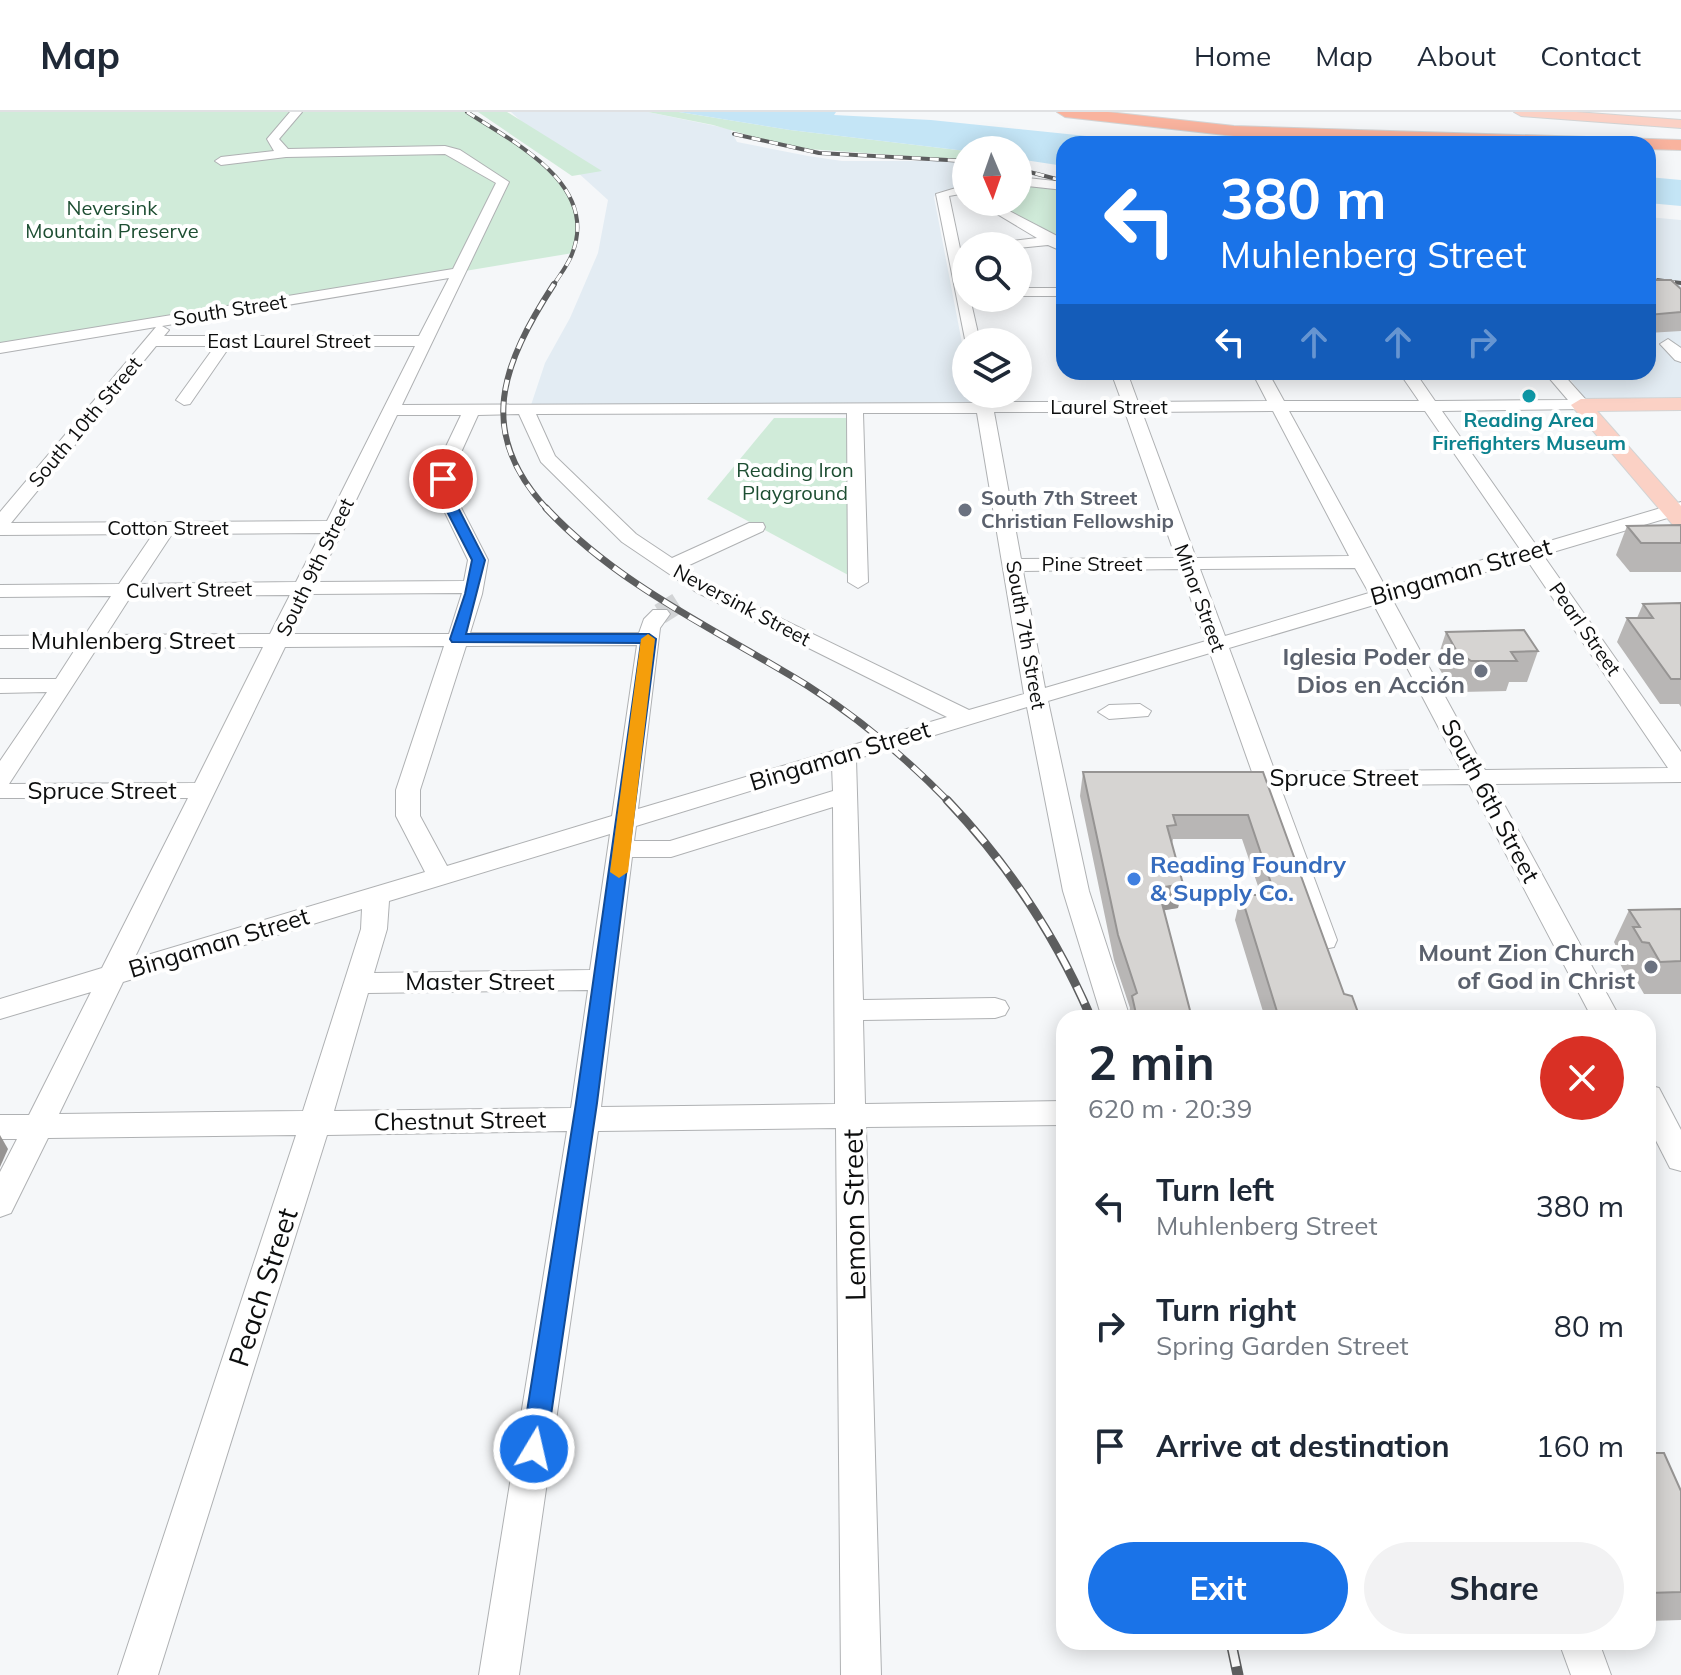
<!DOCTYPE html>
<html lang="en">
<head>
<meta charset="utf-8">
<style>
  :root { --surface:#fff; --page:#f2f2f3; --text:#1f2937; --muted:#747a83; --line:#e0e1e3; --accent:#1a73e8 }
  body { margin:0; font-family:Mulish,sans-serif; background:var(--page); color:var(--text); height:100vh; display:flex; flex-direction:column; font-size:30px; white-space:nowrap }
  * { box-sizing:border-box; margin:0 }
  p { font-size:26px; color:var(--muted) }
  .icon { flex:none; width:44px; height:44px; fill:none; stroke:currentColor; stroke-width:2; stroke-linecap:round; stroke-linejoin:round }
  .map { position:relative; flex:1; overflow:hidden }
  .sheet { position:absolute; left:1056px; top:898px; width:600px; height:640px; display:flex; flex-direction:column; background:var(--surface); border-radius:24px; box-shadow:0 4px 20px #0003 }
  .sheet>* { flex:none }
  .banner { position:absolute; left:1056px; top:24px; width:600px; height:244px; border-radius:24px; box-shadow:0 4px 20px #0003; background:#1a73e8; color:#fff; overflow:hidden }
  .needle { width:52px; rotate:178deg }
  .tools { position:absolute; left:952px; top:24px; display:grid; gap:16px }
  .tools a { display:grid; place-items:center; width:80px; height:80px; border-radius:50%; background:var(--surface); box-shadow:0 4px 20px #0003; font-size:40px }
  .pin { position:absolute; display:grid; place-items:center; width:68px; height:68px; color:#fff; margin:-34px; border:4px solid #fff; border-radius:50%; box-shadow:0 2px 8px #0007 }
  .me { position:absolute; width:88px; margin:-44px; rotate:9deg; stroke-linejoin:round; filter:drop-shadow(0 0 6px #0008) }
  .turn { display:flex; align-items:center; gap:28px; height:168px; padding:0 32px; font-size:36px }
  .turn .icon { width:104px; height:104px; stroke-width:2.5 }
  .turn b { display:block; font-size:56px; line-height:68px }
  .lanes { display:flex; align-items:center; height:76px; padding:0 32px; background:#0003; justify-content:center; gap:40px; direction:ltr }
  .lanes .off { opacity:.35 }
  .round { display:grid; place-items:center; flex:none; width:84px; height:84px; border-radius:42px; background:var(--page) }
  .head { display:flex; align-items:center; justify-content:space-between; height:136px; padding:0 32px }
  h1 { font-size:48px; font-weight:700; line-height:60px }
  .primary-button { display:flex; gap:16px; margin-top:auto; padding:16px 32px }
  .primary-button a { flex:1; height:92px; border-radius:48px; background:var(--accent); color:#fff; font-size:32px; font-weight:700; line-height:92px; text-align:center }
  .primary-button a+a { background:var(--page); color:var(--text) }
  ul { padding:0; list-style:none }
  li { display:flex; align-items:center; gap:24px; height:120px; padding:0 32px }
  li div { flex:1 }
  li b { display:block; font-size:30px }
  li em { font-style:normal }
  header { display:flex; align-items:center; gap:48px; box-sizing:border-box; height:112px; padding:0 40px; background:var(--surface); border-bottom:2px solid var(--line) }
  header strong { font-size:38px }
  nav { display:flex; gap:44px; margin-inline-start:auto; font-size:28px }
  .map>svg:first-child { display:block }
</style>
</head>
<body>
<header>
<strong>Map</strong>
<nav><a>Home</a><a>Map</a><a>About</a><a>Contact</a></nav>
</header>
<div class="map">
<svg width="1681" height="1563" viewBox="0 0 1681 1563">
  <rect width="100%" height="100%" fill="#f5f7f9"/>
  <g fill="#e3ecf3">
    <path d="M511 0H648L730 17 737 30 808 44 842 49H966V75L937 80 934 85 966 252V282H972L973 290 531 293 545 251 570 206 598 141 608 88Z"/>
    <path d="M1648 105 1681 108V287H1586L1564 260H1648Z"/>
  </g>
  <g fill="#d0ebd9">
    <path d="M0 0H467L544 51 557 63 571 86 576 108 577 125 573 141 0 236Z"/>
    <path d="M478 0H507L602 59 572 64Z"/>
    <path d="M648 0H679L790 18 966 39V48L793 36 713 13Z"/>
    <path d="M1018 72 1064 77V123L1051 125 992 90H1018Z"/>
    <path d="M774 306H850V464L707 387Z"/>
  </g>
  <g fill="#c4e5f6">
    <path d="M679 0H836L834 3 931 8 1164 32H1064V54L1018 47V38L966 39 790 18Z"/>
    <path d="M1648 65 1681 68V94L1648 91Z"/>
  </g>
  <g fill="none" stroke-linecap="round" stroke-linejoin="round">
    <path stroke="#d2d4d6" stroke-width="21" stroke-dasharray="21 11" stroke-linecap="butt" d="M660 502 684 487"/>
    <g stroke="#afb1b3" stroke-width="2">
      <g id="minor">
        <path d="M290 0H302L279 27 288 37 445 34 460 38 509 70 402 293 975 291 974 282H990L992 290H1122L1111 260H1127L1138 290 1267 289 1252 260H1268L1284 289H1419L1399 260H1415L1435 289 1568 288 1544 260H1561L1587 289 1589 293 1587 297 1442 299 1536 433 1681 390V402L1543 443 1681 640V670L1493 672 1620 906H1592L1469 672 1280 674 1337 828 1334 835 1324 837 1314 835 1257 674 1245 672 1241 667 1252 660 1210 541 1048 589 1089 779 1130 906H1102L1063 779 1027 595 856 647 863 888 995 886 1005 889 1009 896 1005 903 995 906 863 908 865 992 1064 989V1013L866 1015 881 1563H841L836 1016 598 1019 519 1563H479L567 1019 327 1023 158 1563H118L296 1023 48 1026 11 1101 0 1105V1060L17 1027H0V1003H29L91 880 0 907V887L102 856 188 686H0V649L47 580 0 581V567H56L76 536H0V524L85 523 111 484 0 485V473L119 472 153 422 0 423V400L156 215 0 241V231L453 157 496 71 445 42 286 45 221 53 215 49 221 45 274 39 267 27ZM449 166 419 224H164L169 218 162 214ZM156 234H215L176 288 184 293 190 292 230 234H415L327 409 11 411ZM1273 299 1349 444 1196 446 1142 300ZM1289 299H1425L1520 437 1386 476ZM994 300H1125L1176 446 1021 447ZM847 301 848 470 858 476 868 470 863 301H977L1024 582 969 598 710 472 685 455 763 419 765 415 763 411H749L672 446 636 422 555 344 536 302ZM519 302 541 350 622 430 696 480 947 605 638 697 660 516 670 502 667 498H653L644 507 639 521H470L482 482 488 448 452 378 458 347 478 303ZM397 303H461L440 347 434 378 468 448 464 469 316 470 345 415 344 413ZM321 421 296 470 139 472 172 422ZM1527 448 1668 656 1485 658 1392 487ZM1355 456 1369 481 1225 524 1200 457ZM1180 457 1206 529 1045 576 1023 459ZM462 481 449 522H291L310 482ZM290 483 270 522 106 523 131 484ZM1374 493 1461 658 1275 660 1229 536ZM637 533 612 704 447 754 420 704V678L466 534ZM444 534 396 678V704L425 760 134 847 285 535ZM263 535 195 671 9 672 97 536ZM832 654 833 679 670 729H634L636 714ZM833 695 835 992 601 995 632 745H671ZM610 722 590 858 374 861 387 817 389 789ZM362 797 361 817 303 999 59 1002 123 870ZM588 878 571 996 334 999 368 881Z"/>
        <path d="M1018 65 1064 70V78L1018 73Z"/>
        <path d="M966 73V81L949 84 966 165V186H970L980 230H966V232L936 82Z"/>
        <path d="M977 90H992L1059 125 1064 130V140L1048 133 1018 136 995 134 1002 130 1037 126Z"/>
        <rect x="1018" y="176" width="46" height="8"/>
        <path d="M1668 227 1681 236V250L1675 248 1660 232Z"/>
        <path d="M1140 592 1151 599 1148 604 1109 607 1098 600 1109 593Z"/>
        <path d="M1648 973 1659 976 1681 1018V1059L1670 1056 1648 1013Z"/>
        <path d="M1559 1530H1599L1611 1563H1571Z"/>
      </g>
    </g>
    <g stroke="#d3d4d4" stroke-width="2">
      <g id="major">
        <path d="M1514 0H1576L1681 8V16L1521 4Z"/>
        <path d="M1681 286V298L1597 299 1681 394V415L1673 413 1571 293 1581 287Z"/>
      </g>
    </g>
    <g stroke="#d3d4d4" stroke-width="2">
      <path id="highway" d="M1057 0H1108L1234 14 1681 28V38L1648 37V32H1488L1234 24 1065 5Z"/>
    </g>
    <use href="#minor" fill="#fff" fill-rule="evenodd"/>
    <use href="#major" fill="#fbd1c5" fill-rule="evenodd"/>
    <use href="#highway" fill="#f9b39e" fill-rule="evenodd"/>
    <g stroke="#5d5e5f" stroke-width="4">
      <g id="rail-far4">
        <path d="M467 0C513 30 600 72 572 142 568 153 559 164 553 174"/>
        <path d="M734 22 819 41 966 49"/>
        <path d="M1018 57 1064 69"/>
        <path d="M1648 167 1681 171"/>
      </g>
    </g>
    <g stroke="#5d5e5f" stroke-width="6">
      <path id="rail-far3" d="M548 398C474 320 503 251 554 172"/>
    </g>
    <g stroke="#5d5e5f" stroke-width="7">
      <path id="rail-far2" d="M546 396C620 475 717 518 808 574 859 606 907 647 949 690"/>
    </g>
    <g stroke="#5d5e5f" stroke-width="9">
      <path id="rail-far1" d="M947 688C1009 753 1056 824 1091 906"/>
    </g>
    <g stroke="#5d5e5f" stroke-width="11">
      <path id="rail" d="M1231 1530 1238 1563"/>
    </g>
    <use href="#rail-far4" stroke="#fff" stroke-width="3" stroke-dasharray="9" stroke-linecap="butt"/>
    <use href="#rail-far3" stroke="#fff" stroke-width="4" stroke-dasharray="11" stroke-linecap="butt"/>
    <use href="#rail-far2" stroke="#fff" stroke-width="5" stroke-dasharray="15" stroke-linecap="butt"/>
    <use href="#rail-far1" stroke="#fff" stroke-width="6" stroke-dasharray="19" stroke-linecap="butt"/>
    <use href="#rail" stroke="#fff" stroke-width="8" stroke-dasharray="25" stroke-linecap="butt"/>
  </g>
  <g fill="#b8b6b5">
    <path d="M1648 168 1681 177V219L1648 221Z"/>
    <path d="M1681 413V460H1630L1616 443 1627 414Z"/>
    <path d="M1681 491V595L1679 592H1660L1617 530 1627 506H1637L1643 492Z"/>
    <path d="M1446 520 1538 539 1527 570H1509L1506 579 1461 580 1446 568 1436 551Z"/>
    <path d="M1083 660H1263L1344 882 1360 906H1265L1235 808 1241 783H1261L1242 727H1173L1172 732 1183 772 1178 796 1164 798 1192 906H1128L1130 896 1114 848 1080 684Z"/>
    <path d="M1681 797V882H1644L1633 863H1626L1618 848 1620 842 1614 830 1629 798Z"/>
    <path d="M1648 1341 1681 1379V1508L1648 1509Z"/>
  </g>
  <g fill="#969493">
    <path d="M1183 772 1178 796 1154 800 1158 776Z"/>
    <path d="M0 1023 8 1037 0 1055Z"/>
  </g>
  <g fill="#d6d4d2" stroke="#969493" stroke-width="2">
    <path d="M1648 168H1671L1681 177V200L1648 203Z"/>
    <path d="M1681 413V431H1641L1627 414Z"/>
    <path d="M1681 491V567H1671L1627 506H1653L1643 492Z"/>
    <path d="M1524 518 1538 539 1511 540 1517 549H1471L1456 538 1446 520Z"/>
    <path d="M1083 660H1263L1344 882 1352 884 1360 906H1279L1241 783H1275L1248 703H1173L1176 713 1167 714 1183 772 1158 776 1192 906H1137L1132 884 1137 881 1118 823Z"/>
    <path d="M1681 797V849L1660 850 1649 831 1642 830 1633 815H1640L1629 798Z"/>
    <path d="M1648 1341H1664L1681 1379V1480L1648 1481Z"/>
  </g>
  <path fill="#1a73e8" stroke="#114b97" stroke-width="2" d="M443 363 449 367V378L485 448 466 522H649L656 527 597 991 546 1337 543 1346 534 1349 525 1346 521 1337 576 991 641 531 452 530 450 527 465 482 472 448 436 378V367Z"/>
  <path fill="#f59e0b" d="M648 522 655 527 628 760 619 766 610 760 641 527Z"/>
  <circle fill="#0f9aa8" stroke="#fff" stroke-width="3" cx="1529" cy="284" r="8"/>
  <g fill="#6b7280" stroke="#fff" stroke-width="3">
    <circle cx="965" cy="398" r="8"/>
    <circle cx="1481" cy="559" r="8"/>
    <circle cx="1651" cy="855" r="8"/>
  </g>
  <circle fill="#3f7fe0" stroke="#fff" stroke-width="3" cx="1134" cy="767" r="8"/>
  <g text-anchor="middle" stroke-width="8" stroke-linejoin="round" paint-order="stroke">
    <g font-size="20" fill="#1d4e32" stroke="#fff">
      <text x="112" y="103">Neversink<tspan x="112" dy="23">Mountain Preserve</tspan></text>
      <text x="795" y="365">Reading Iron<tspan x="795" dy="23">Playground</tspan></text>
    </g>
    <g font-size="20" fill="#0d0e0e" stroke="#fff">
      <text transform="translate(230 198) rotate(-9)" y="7">South Street</text>
      <text x="289" y="236">East Laurel Street</text>
      <text x="1109" y="302">Laurel Street</text>
      <text transform="translate(85 310) rotate(-50)" y="7">South 10th Street</text>
      <text x="168" y="423">Cotton Street</text>
      <text x="1092" y="459">Pine Street</text>
      <text transform="translate(315 455) rotate(-64)" y="7">South 9th Street</text>
      <text transform="translate(189 478) rotate(-1)" y="7">Culvert Street</text>
      <text transform="translate(1200 486) rotate(70)" y="7">Minor Street</text>
      <text transform="translate(742 493) rotate(28)" y="7">Neversink Street</text>
      <text transform="translate(1585 517) rotate(55)" y="7">Pearl Street</text>
      <text transform="translate(1026 523) rotate(80)" y="7">South 7th Street</text>
    </g>
    <g font-size="20" font-weight="bold" fill="#0d838f" stroke="#fff">
      <text x="1529" y="315">Reading Area<tspan x="1529" dy="23">Firefighters Museum</tspan></text>
    </g>
    <g font-size="20" font-weight="bold" fill="#5b616d" stroke="#fff" text-anchor="start">
      <text x="981" y="393">South 7th Street<tspan x="981" dy="23">Christian Fellowship</tspan></text>
    </g>
    <g font-size="24" fill="#0d0e0e" stroke="#fff">
      <text transform="translate(1461 460) rotate(-16)" y="8">Bingaman Street</text>
      <text x="133" y="537">Muhlenberg Street</text>
      <text transform="translate(840 644) rotate(-17)" y="8">Bingaman Street</text>
      <text x="1344" y="674">Spruce Street</text>
      <text x="102" y="687">Spruce Street</text>
      <text transform="translate(1490 689) rotate(62)" y="8">South 6th Street</text>
      <text transform="translate(219 831) rotate(-17)" y="8">Bingaman Street</text>
      <text x="480" y="878">Master Street</text>
      <text transform="translate(460 1009) rotate(-1)" y="8">Chestnut Street</text>
    </g>
    <g font-size="24" font-weight="bold" fill="#5b616d" stroke="#fff" text-anchor="end">
      <text x="1465" y="553">Iglesia Poder de<tspan x="1465" dy="28">Dios en Acción</tspan></text>
      <text x="1635" y="849">Mount Zion Church<tspan x="1635" dy="28">of God in Christ</tspan></text>
    </g>
    <g font-size="24" font-weight="bold" fill="#366cbe" stroke="#fff" text-anchor="start">
      <text x="1150" y="761">Reading Foundry<tspan x="1150" dy="28">&amp; Supply Co.</tspan></text>
    </g>
    <g font-size="28" fill="#0d0e0e" stroke="#fff">
      <text transform="translate(854 1103) rotate(-91)" y="10">Lemon Street</text>
      <text transform="translate(263 1175) rotate(-72)" y="10">Peach Street</text>
    </g>
  </g>
</svg>
<div class="tools">
<a><svg class="needle" viewBox="-14 -14 28 28"><path d="M0-13l5 13h-10z" fill="#e53935"/><path d="M0 13l5-13h-10z" fill="#747a83"/></svg></a>
<a><svg class="icon" aria-label="search" viewBox="0 0 24 24"><circle cx="10" cy="10" r="6"/><path d="M15 15l6 6"/></svg></a>
<a><svg class="icon" aria-label="layers" viewBox="0 0 24 24"><path d="M12 4l9 5-9 5-9-5zM3 14l9 5 9-5"/></svg></a>
</div>
<div class="pin" style="left:443px;top:367px;background:#d93025"><svg class="icon" aria-label="arrive" viewBox="0 0 24 24"><path d="M6 21V4h12l-3 4 3 4H6"/></svg></div>
<svg class="me" style="left:534px;top:1337px" viewBox="-20 -20 40 40"><circle r="17" fill="#1a73e8" stroke="#fff" stroke-width="3"/><path d="M0-11L8 9 0 5-8 9z" fill="#fff"/></svg>
<div class="banner">
<div class="turn"><svg class="icon" aria-label="left" viewBox="0 0 24 24"><path d="M17 20v-9H6M10 6l-5 5 5 5"/></svg><div><b>380 m</b>Muhlenberg Street</div></div>
<div class="lanes"><svg class="icon" aria-label="left" viewBox="0 0 24 24"><path d="M17 20v-9H6M10 6l-5 5 5 5"/></svg><svg class="icon off" aria-label="ahead" viewBox="0 0 24 24"><path d="M12 20V5M6 11l6-6 6 6"/></svg><svg class="icon off" aria-label="ahead" viewBox="0 0 24 24"><path d="M12 20V5M6 11l6-6 6 6"/></svg><svg class="icon off" aria-label="right" viewBox="0 0 24 24"><path d="M7 20v-9h11M14 6l5 5-5 5"/></svg></div>
</div>
<section class="sheet">
<div class="head"><div><h1>2 min</h1><p>620 m · 20:39</p></div><a class="round" style="background:#d93025;color:#fff"><svg class="icon" aria-label="close" viewBox="0 0 24 24"><path d="M6 6l12 12M18 6L6 18"/></svg></a></div>
<ul>
<li><svg class="icon" aria-label="left" viewBox="0 0 24 24"><path d="M17 20v-9H6M10 6l-5 5 5 5"/></svg><div><b>Turn left</b><p>Muhlenberg Street</p></div><em>380 m</em></li>
<li><svg class="icon" aria-label="right" viewBox="0 0 24 24"><path d="M7 20v-9h11M14 6l5 5-5 5"/></svg><div><b>Turn right</b><p>Spring Garden Street</p></div><em>80 m</em></li>
<li><svg class="icon" aria-label="arrive" viewBox="0 0 24 24"><path d="M6 21V4h12l-3 4 3 4H6"/></svg><div><b>Arrive at destination</b></div><em>160 m</em></li>
</ul>
<div class="primary-button"><a>Exit</a><a>Share</a></div>
</section>
</div>
</body>
</html>
